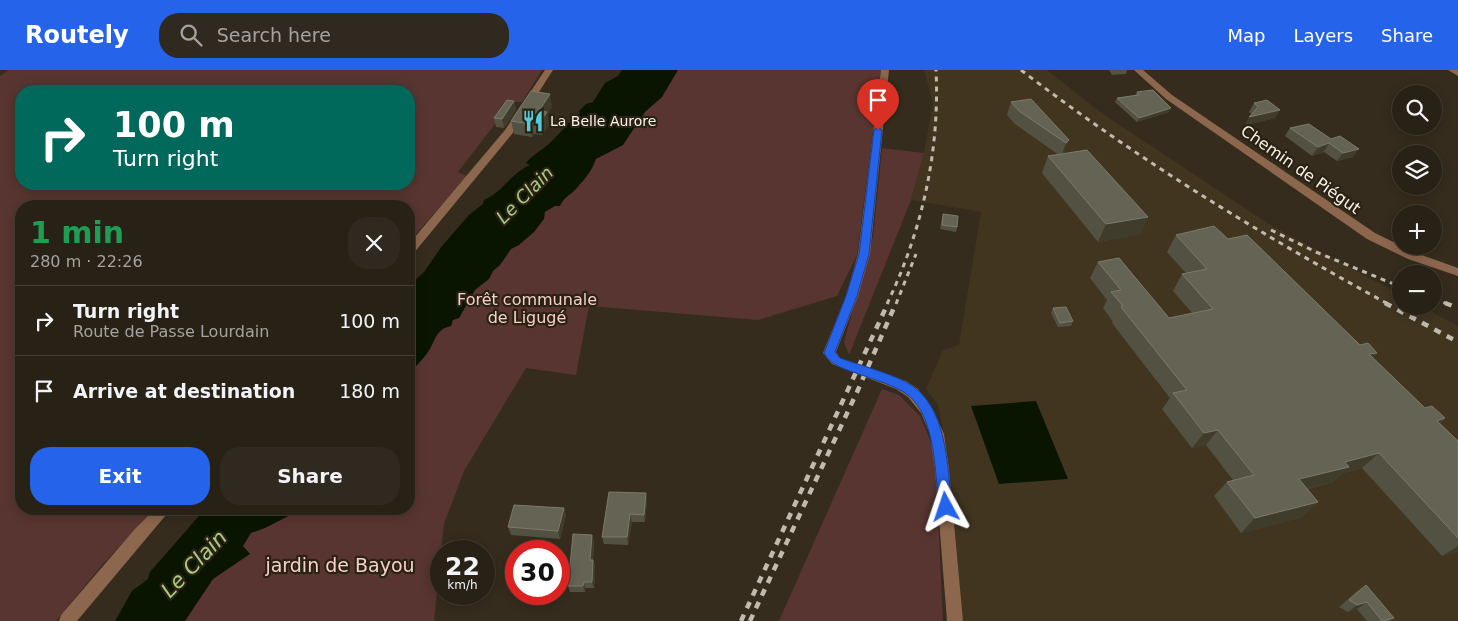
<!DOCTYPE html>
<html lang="en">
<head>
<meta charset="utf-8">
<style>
  :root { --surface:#282116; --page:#30291f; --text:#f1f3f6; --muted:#a5a3a1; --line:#443e35; --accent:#2563eb }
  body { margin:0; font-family:"DejaVu Sans",sans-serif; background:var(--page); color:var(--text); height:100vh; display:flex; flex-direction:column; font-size:19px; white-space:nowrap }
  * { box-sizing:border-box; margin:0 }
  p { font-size:16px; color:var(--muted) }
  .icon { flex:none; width:28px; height:28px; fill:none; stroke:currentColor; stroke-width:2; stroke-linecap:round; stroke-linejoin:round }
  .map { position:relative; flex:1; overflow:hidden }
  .drawer { position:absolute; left:15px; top:130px; width:400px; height:315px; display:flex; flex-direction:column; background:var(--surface); border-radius:20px; box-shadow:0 2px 12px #0003,0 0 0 1px var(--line) }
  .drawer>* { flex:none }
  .top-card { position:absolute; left:15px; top:15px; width:400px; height:105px; border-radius:20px; box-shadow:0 2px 12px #0003,0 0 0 1px var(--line); background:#00695c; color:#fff; overflow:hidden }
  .controls { position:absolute; left:1392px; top:15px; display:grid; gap:10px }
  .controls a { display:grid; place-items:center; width:50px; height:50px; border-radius:50%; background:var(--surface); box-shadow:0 2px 12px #0003,0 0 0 1px var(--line); font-size:25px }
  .speed { position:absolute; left:430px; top:470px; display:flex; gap:10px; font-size:25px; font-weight:700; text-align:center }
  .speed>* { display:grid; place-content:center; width:65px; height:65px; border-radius:50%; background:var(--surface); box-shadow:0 2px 12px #0003,0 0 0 1px var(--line); line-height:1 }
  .speed small { font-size:12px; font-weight:400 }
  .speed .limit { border:8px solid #d22; background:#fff; color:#111 }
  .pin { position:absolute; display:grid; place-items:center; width:42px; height:42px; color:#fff; margin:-51px -21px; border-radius:50% 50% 50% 0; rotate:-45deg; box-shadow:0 0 5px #0007 }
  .pin .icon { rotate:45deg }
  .me { position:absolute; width:55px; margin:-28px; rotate:355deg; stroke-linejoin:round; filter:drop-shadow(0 0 4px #0008) }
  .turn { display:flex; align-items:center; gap:18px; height:105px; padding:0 15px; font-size:22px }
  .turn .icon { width:65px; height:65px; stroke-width:2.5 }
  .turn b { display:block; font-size:35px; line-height:42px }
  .round { display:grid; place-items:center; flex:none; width:52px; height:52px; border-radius:20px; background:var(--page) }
  .overview { display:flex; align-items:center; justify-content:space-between; height:85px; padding:0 15px }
  h1 { font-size:30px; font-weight:700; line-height:38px; color:#1e9e55 }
  .primary-button { display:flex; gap:10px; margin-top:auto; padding:10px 15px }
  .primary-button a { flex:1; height:58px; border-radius:20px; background:var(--accent); color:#fff; font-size:20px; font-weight:700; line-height:58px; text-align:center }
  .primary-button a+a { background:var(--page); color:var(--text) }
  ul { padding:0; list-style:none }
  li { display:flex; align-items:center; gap:15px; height:70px; padding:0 15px; border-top:1px solid var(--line) }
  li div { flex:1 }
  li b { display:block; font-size:19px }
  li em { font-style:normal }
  header { display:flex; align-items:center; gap:30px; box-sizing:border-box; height:70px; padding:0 25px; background:var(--accent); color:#fff }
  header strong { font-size:24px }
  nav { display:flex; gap:28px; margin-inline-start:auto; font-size:18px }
  .search { width:350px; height:45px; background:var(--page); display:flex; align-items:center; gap:12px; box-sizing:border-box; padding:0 18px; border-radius:20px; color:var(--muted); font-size:19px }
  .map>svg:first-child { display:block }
</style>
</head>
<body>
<header>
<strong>Routely</strong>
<div class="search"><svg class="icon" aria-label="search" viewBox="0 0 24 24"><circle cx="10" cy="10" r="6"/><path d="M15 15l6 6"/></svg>Search here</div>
<nav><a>Map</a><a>Layers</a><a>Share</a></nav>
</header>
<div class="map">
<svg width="1458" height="551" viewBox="0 0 1458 551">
  <rect width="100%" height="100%" fill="#352c1d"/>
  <path fill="#413520" d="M924 0H1047L1103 44 1272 156 1401 225V236H1421L1458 256V551H962L944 364 938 335 926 319 943 280 959 275 981 142 911 130 924 83 933 33Z"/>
  <g fill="#583530" fill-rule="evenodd">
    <path d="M9 0H542L522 32H512L458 102 467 106 409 172V136H21V439H156L103 494 56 551H0V6ZM21 21H409V114H21Z"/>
    <path d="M652 0H881L857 185 837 226 758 250 589 236 576 305 526 298 464 401 444 454 434 551H168L268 439H409V282Z"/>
    <path d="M882 78 924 83 911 130 849 285 844 272 873 167Z"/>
    <path d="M882 319 899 325 920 346 935 382 943 551H779Z"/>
  </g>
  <g fill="#0a1501">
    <path d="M622 0H678L662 27 645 42 623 75 596 89C592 101 584 110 576 119 569 126 563 128 560 136H555L545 142 544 149 534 162 519 175 511 179 500 195 493 201 489 209 475 220 459 248 453 250 451 256C437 259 436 268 430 279 425 288 415 296 409 305V216L424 202 442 176 469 145 483 134 484 130C502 123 511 103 530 95L526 93C533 84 543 80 551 72 561 62 569 52 580 43L579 41 586 34 593 32 605 13 618 6Z"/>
    <path d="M1036 331 1068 409 999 414 971 336Z"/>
    <path d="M205 439H302L265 458 251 463 243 476 250 484 213 509 185 551H115L132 521 148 509 150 502Z"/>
  </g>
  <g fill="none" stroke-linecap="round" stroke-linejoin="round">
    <g fill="#8d674d" fill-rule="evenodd">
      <path d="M545 0H553L512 64 413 184 409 185V174L505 60Z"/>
      <path d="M881 0H889L870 184 858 226 836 282 840 288 906 311 918 319 933 340 944 364 949 399 963 551H947L935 399 930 364 921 343 908 327 896 319 832 294 823 283 846 226 858 184Z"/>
      <path d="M1134 0H1143L1172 25 1375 163 1416 183 1458 198V206L1408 189 1367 169 1166 29Z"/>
      <path d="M1448 0H1458V6Z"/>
      <path d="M155 439H171L77 551H59L61 545 135 459Z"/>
    </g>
    <g stroke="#c1bbaf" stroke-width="3" stroke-dasharray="5 5" stroke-linecap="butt">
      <path d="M1021 0C1137 89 1260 164 1388 234"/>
      <path d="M1271 160 1316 182 1401 217"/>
      <path d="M1434 229 1448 234"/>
      <path d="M887 234C922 161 940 81 936 0"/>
      <path d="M896 234 916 184"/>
    </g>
    <g stroke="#c1bbaf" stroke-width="4.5" stroke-dasharray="7 7" stroke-linecap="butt">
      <path d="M1385 233 1458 272"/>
      <path d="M1445 233 1458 238"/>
      <path d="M741 551 888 233"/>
      <path d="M750 551 857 322 896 233"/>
    </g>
  </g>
  <g fill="#535242">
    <path d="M1109 0H1127L1126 4 1112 5Z"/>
    <path d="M1137 22 1169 42 1137 52 1115 32 1117 28 1135 25Z"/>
    <path d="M514 31 516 40 504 58 496 57 494 48Z"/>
    <path d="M1011 32 1069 70 1063 84 1148 147 1140 164 1098 172 1042 103 1048 86 1059 85 1015 54 1007 45Z"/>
    <path d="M1254 33 1275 48 1245 55 1252 44 1249 42Z"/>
    <path d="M552 36 547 45 549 55 542 65 534 64 532 67 514 64 511 51Z"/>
    <path d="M1309 54 1353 87 1337 91 1324 82 1312 86 1285 66 1290 58Z"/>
    <path d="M942 149 957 157 956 162 940 159Z"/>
    <path d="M1176 165 1228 169 1360 275 1377 283 1372 288 1425 338 1445 348 1440 353 1458 371V482L1442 486 1362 398 1343 403 1333 412 1307 419 1318 432 1302 447 1241 463 1214 426 1227 412 1233 410 1206 375 1192 378 1162 339 1170 328 1112 253 1113 252 1103 238 1107 230 1090 208 1098 192 1169 248 1192 243 1173 221 1182 204 1186 203 1167 182Z"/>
    <path d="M1053 238 1073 251 1071 256 1058 257 1051 243Z"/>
    <path d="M647 431 645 452H632L628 475 604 474 602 467Z"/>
    <path d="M564 438 566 446 560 469 511 465 508 457Z"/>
    <path d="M133 439H152L146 445 134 440Z"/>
    <path d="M594 471 593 490 595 496 594 518H585V522H570L568 516Z"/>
    <path d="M1366 515 1394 548 1389 551H1367L1357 539 1348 542 1339 537 1356 522Z"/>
  </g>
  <g fill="#403c2b">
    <path d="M550 24 552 36 547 45 549 55 542 65 540 52 539 41Z"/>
    <path d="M514 31 516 40 504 58 502 49Z"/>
    <path d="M1171 38 1169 42 1137 52 1139 48Z"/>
    <path d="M1280 40 1275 48 1245 55 1249 47Z"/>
    <path d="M531 51 534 64 532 67 530 54Z"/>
    <path d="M1069 70 1064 83 1061 86 1066 73Z"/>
    <path d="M1329 73 1324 82 1312 86 1318 77Z"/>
    <path d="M1359 79 1353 87 1337 91 1343 83Z"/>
    <path d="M1148 147 1140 164 1098 172 1106 154Z"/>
    <path d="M1377 283 1362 299 1369 284Z"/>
    <path d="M1445 348 1427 364 1437 351Z"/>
    <path d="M1218 360 1206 375 1192 378 1204 363Z"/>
    <path d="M1379 383 1362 398 1343 403 1333 412 1284 424 1299 409 1345 392Z"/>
    <path d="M646 423 647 431 645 452 644 445Z"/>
    <path d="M1318 432 1302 447 1241 463 1255 448Z"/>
    <path d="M564 438 566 446 560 469 558 461Z"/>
    <path d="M139 439H152L146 445Z"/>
    <path d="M630 444 632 452 628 475 627 467Z"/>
    <path d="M592 465 594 471 592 496 590 490Z"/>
    <path d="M1458 476V482L1442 486Z"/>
    <path d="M593 490 595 496 594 518 592 512Z"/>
    <path d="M584 512 585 518V522L583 516Z"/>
    <path d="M1367 532 1357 539 1348 542 1357 535Z"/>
  </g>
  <g fill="#656454" stroke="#7c7a6b">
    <path d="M1153 20 1171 38 1139 48 1117 28 1139 25 1137 22Z"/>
    <path d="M531 21 550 24 539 41 547 42 540 52 531 51 530 54 511 51Z"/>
    <path d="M1031 29 1069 70 1066 73 1019 41 1011 32Z"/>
    <path d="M507 30 514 31 502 49 494 48Z"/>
    <path d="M1267 30 1280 40 1249 47 1258 37 1254 33Z"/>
    <path d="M1309 54 1331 69 1340 66 1359 79 1343 83 1329 73 1318 77 1290 58Z"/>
    <path d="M1087 80 1148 147 1106 154 1048 86Z"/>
    <path d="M943 144 958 146 957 157 942 155Z"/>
    <path d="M1214 156 1228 169 1247 165 1360 275 1368 273 1377 283 1369 284 1425 338 1432 336 1445 348 1437 351 1458 371V468L1379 383 1345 392 1349 397 1299 409 1318 432 1255 448 1227 412 1254 405 1218 360 1204 363 1173 323 1187 320 1121 237 1123 236 1111 222 1121 220 1098 192 1119 188 1169 248 1213 239 1182 204 1207 199 1176 165Z"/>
    <path d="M1066 237 1073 251 1060 253 1053 238Z"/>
    <path d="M609 422 646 423 644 445 630 444 627 467H602Z"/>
    <path d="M514 435 564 438 558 461 508 457Z"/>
    <path d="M573 464 592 465 590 490H593L592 512H584L583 516H568Z"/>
    <path d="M1366 515 1394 548 1382 551 1367 532 1357 535 1349 530Z"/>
  </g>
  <path fill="#2563eb" stroke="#184099" d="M878 57 882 60 869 184 857 226 835 282 840 288C862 296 886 302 906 312 948 334 947 396 952 437L950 441 946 443 941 441 939 437C935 405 936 347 908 325 894 315 875 310 859 304 845 299 831 296 824 283L846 226 859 184 874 60Z"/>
  <defs>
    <g id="restaurant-bare" transform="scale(1.725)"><path d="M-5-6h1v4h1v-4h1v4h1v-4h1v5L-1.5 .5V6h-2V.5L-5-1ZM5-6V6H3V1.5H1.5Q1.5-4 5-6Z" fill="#52cbda" stroke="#2b2214" stroke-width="2.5" paint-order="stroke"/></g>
  </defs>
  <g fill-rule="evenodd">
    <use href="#restaurant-bare" x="533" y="51"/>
  </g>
  <g text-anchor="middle" stroke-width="4.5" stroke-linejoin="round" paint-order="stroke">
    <g font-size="14" fill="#f9f4ea" stroke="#2b2214" text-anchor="start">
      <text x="550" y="56">La Belle Aurore</text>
    </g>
    <g font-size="16" fill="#f9f4ea" stroke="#2b2214">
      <text transform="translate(1301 99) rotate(35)" y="6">Chemin de Piégut</text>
    </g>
    <g font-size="16" fill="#f5d0c9" stroke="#2b2214">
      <text x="527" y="235">Forêt communale<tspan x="527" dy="18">de Ligugé</tspan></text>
    </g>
    <g font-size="18" font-style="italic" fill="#a6cd83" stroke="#2b2214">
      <text transform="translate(525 125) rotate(-45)" y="6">Le Clain</text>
    </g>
    <g font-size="19" fill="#f5d0c9" stroke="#2b2214">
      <text x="340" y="502">jardin de Bayou</text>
    </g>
    <g font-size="21" font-style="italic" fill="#a6cd83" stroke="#2b2214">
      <text transform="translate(194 494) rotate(-46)" y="7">Le Clain</text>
    </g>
  </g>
</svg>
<div class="controls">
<a><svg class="icon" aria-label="search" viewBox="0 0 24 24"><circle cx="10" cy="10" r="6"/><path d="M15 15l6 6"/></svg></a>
<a><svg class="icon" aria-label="layers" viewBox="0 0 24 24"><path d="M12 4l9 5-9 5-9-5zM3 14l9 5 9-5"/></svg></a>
<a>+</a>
<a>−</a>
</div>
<div class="speed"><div>22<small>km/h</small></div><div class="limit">30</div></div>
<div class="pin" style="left:878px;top:60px;background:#d93025"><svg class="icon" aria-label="arrive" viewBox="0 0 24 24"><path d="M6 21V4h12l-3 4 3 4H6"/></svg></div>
<svg class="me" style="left:946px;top:437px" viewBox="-20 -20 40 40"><path d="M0-17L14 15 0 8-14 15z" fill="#2563eb" stroke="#fff" stroke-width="4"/></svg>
<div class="top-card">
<div class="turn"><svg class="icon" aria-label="right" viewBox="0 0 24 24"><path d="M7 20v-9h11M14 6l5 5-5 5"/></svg><div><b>100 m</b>Turn right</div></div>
</div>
<section class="drawer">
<div class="overview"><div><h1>1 min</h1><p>280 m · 22:26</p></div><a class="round"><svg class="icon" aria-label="close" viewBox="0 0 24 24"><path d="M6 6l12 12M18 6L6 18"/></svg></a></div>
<ul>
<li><svg class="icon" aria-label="right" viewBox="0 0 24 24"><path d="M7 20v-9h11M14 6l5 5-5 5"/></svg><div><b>Turn right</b><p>Route de Passe Lourdain</p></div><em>100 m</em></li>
<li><svg class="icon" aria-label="arrive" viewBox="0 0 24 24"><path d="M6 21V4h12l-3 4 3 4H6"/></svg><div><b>Arrive at destination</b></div><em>180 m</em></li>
</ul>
<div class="primary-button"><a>Exit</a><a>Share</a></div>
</section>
</div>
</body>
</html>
